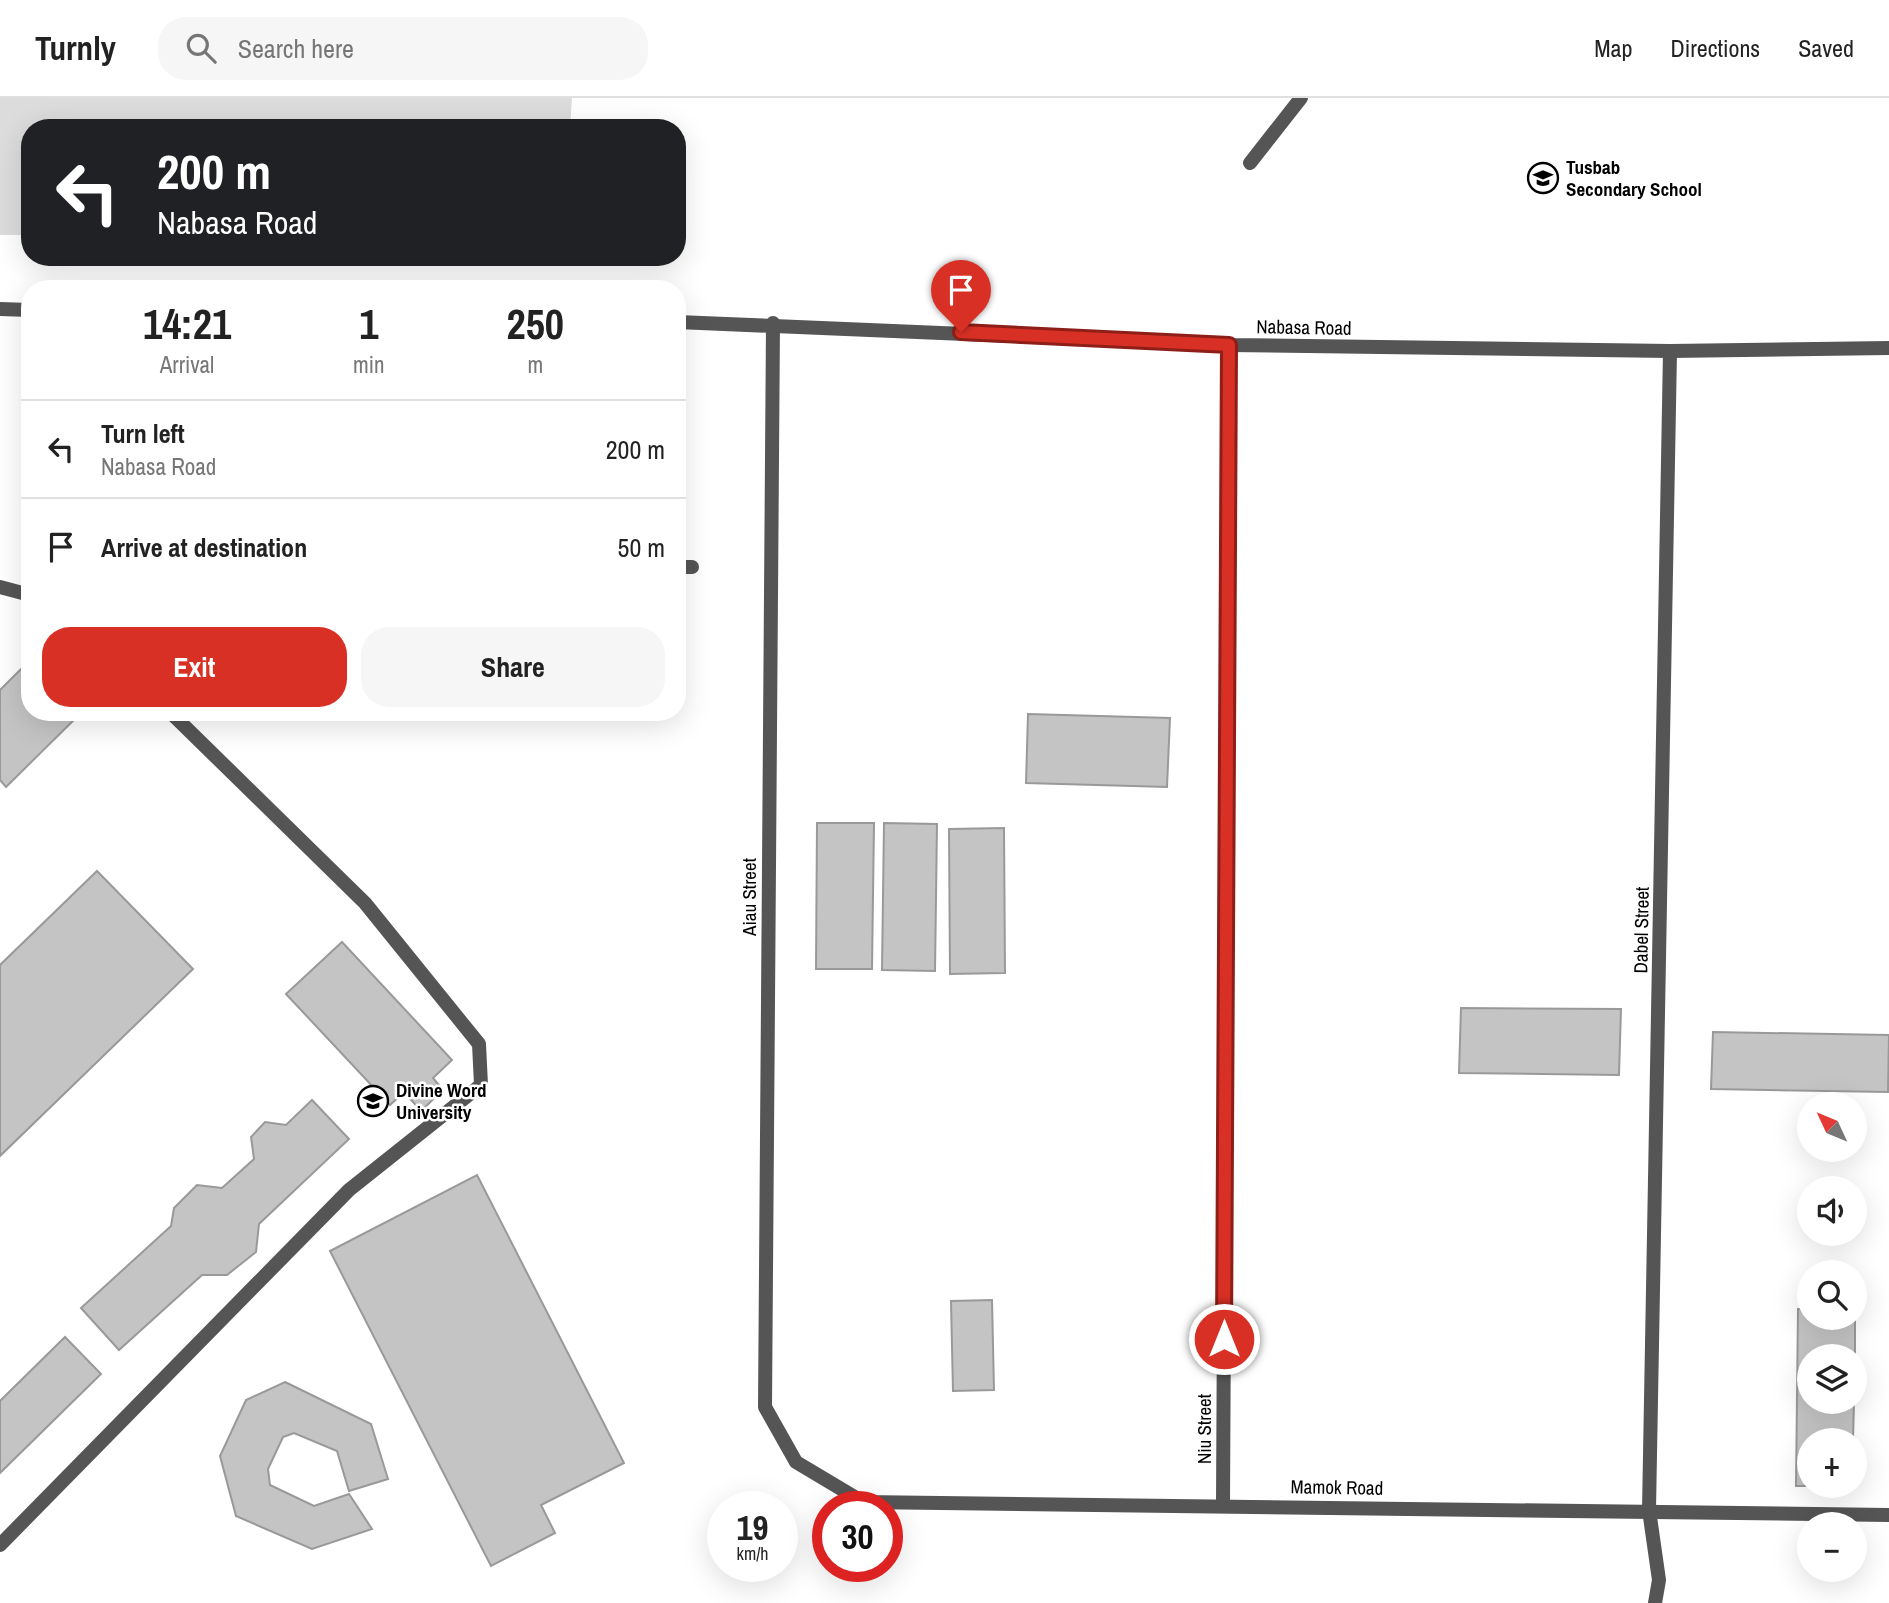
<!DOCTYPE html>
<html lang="en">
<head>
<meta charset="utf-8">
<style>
  :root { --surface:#fff; --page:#f6f6f6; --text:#222; --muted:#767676; --line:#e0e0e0; --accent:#d93025 }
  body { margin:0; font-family:"Archivo Narrow",sans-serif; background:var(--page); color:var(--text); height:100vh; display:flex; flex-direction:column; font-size:26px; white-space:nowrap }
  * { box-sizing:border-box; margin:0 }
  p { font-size:23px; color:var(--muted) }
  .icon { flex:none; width:38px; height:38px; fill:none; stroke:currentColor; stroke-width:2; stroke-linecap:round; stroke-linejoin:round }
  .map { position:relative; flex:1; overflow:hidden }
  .panel { position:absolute; left:21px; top:182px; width:665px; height:441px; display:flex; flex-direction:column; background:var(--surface); border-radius:28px; box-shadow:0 7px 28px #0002 }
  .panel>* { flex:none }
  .top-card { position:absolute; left:21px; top:21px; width:665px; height:147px; border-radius:28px; box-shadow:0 7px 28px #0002; background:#202124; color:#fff; overflow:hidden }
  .needle { width:46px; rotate:314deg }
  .fabs { position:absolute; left:1797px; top:994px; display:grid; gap:14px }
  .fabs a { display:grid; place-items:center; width:70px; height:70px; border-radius:50%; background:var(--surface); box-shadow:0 7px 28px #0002; font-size:35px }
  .speed { position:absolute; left:707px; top:1393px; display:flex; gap:14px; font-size:35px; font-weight:700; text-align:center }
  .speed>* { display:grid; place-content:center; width:91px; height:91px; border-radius:50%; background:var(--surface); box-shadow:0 7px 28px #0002; line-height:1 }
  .speed small { font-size:18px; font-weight:400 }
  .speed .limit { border:10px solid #d22; background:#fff; color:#111 }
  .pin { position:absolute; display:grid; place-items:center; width:60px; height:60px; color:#fff; margin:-72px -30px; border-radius:50% 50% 50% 0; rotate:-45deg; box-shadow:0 0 7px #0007 }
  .pin .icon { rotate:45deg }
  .me { position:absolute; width:77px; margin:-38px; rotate:0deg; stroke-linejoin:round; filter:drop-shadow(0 0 5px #0008) }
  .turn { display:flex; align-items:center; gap:24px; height:147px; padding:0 21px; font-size:32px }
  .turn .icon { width:91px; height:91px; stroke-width:2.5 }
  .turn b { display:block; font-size:49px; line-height:60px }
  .eta { display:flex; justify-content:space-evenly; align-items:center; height:119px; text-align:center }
  .eta b { font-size:42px; font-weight:700; line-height:49px }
  .cta { display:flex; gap:14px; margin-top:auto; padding:14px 21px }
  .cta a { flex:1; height:80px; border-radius:28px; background:var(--accent); color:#fff; font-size:28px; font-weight:700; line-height:80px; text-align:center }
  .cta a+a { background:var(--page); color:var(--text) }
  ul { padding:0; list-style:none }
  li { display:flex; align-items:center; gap:21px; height:98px; padding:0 21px; border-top:2px solid var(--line) }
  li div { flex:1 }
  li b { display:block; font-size:26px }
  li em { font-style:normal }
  header { display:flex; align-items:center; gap:42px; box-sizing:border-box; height:98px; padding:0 35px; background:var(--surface); border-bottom:2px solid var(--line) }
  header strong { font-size:33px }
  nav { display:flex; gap:38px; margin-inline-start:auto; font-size:24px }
  .search { width:490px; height:63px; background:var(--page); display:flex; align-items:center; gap:18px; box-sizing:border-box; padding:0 24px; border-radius:28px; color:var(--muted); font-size:26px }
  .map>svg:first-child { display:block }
</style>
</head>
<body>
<header>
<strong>Turnly</strong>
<div class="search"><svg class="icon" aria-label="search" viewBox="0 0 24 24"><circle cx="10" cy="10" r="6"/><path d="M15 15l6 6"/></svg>Search here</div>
<nav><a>Map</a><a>Directions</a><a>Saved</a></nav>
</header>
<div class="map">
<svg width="1889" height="1505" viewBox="0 0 1889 1505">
  <rect width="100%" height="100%" fill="#fff"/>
  <path fill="#dcdcdc" d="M0 0H572L570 30H30V137H0Z"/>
  <g fill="#c4c4c4" stroke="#999" stroke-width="2">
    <path d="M28 564 30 614 80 616 6 689 0 682V592Z"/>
    <path d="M1028 616 1170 620 1167 689 1026 685Z"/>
    <path d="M817 725H874L872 871H816Z"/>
    <path d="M884 725 937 726 935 873 882 872Z"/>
    <path d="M1004 730 1005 875 950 876 949 731Z"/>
    <path d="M97 773 193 871 0 1058V867Z"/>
    <path d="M342 844 452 962 433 980 443 992 421 1013 404 994 390 1007 286 896Z"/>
    <path d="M1461 910 1621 911 1619 977 1459 975Z"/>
    <path d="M1713 934 1889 937 1888 994 1711 991Z"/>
    <path d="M312 1002 349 1041 259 1126 256 1154 227 1177H202L119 1252 81 1210 171 1128 174 1110 197 1087 222 1090 254 1061 251 1039 265 1024 286 1027Z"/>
    <path d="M477 1077 624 1365 541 1407 555 1435 491 1468 330 1153Z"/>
    <path d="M992 1202 994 1292 953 1293 951 1203Z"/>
    <path d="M1798 1211H1810V1220H1855V1211V1258H1810V1304H1854L1853 1342H1810V1388H1796Z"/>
    <path d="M65 1239 101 1276 0 1375V1303Z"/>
    <path d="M285 1284 371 1326 388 1381 349 1393 337 1353 294 1335 283 1339 268 1371 270 1387 314 1408 349 1396 372 1431 312 1451 236 1418 220 1358 246 1302Z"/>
  </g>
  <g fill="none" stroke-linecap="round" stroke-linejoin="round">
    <g stroke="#555" stroke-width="14">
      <path d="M1649 1412 1659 1482 1655 1505"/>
      <path d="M0 1447 349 1092 481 987 479 946 365 805 170 614"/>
    </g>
    <g stroke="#555" stroke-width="14">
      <path d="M1250 65 1301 0"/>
      <path d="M0 211 30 212"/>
      <path d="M677 224 1229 247 1670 253 1889 250"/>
      <path d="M773 225 765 1309 796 1364 863 1404 1889 1417"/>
      <path d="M677 469H692"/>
      <path d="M0 489 30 497"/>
      <path d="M1223 1406 1229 247"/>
      <path d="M1649 1412 1670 253"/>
    </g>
  </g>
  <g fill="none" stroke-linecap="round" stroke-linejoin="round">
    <g stroke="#8d1f18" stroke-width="18">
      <path id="route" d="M961 234 1229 247 1224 1241"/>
    </g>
    <use href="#route" stroke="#d93025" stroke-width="12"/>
  </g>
  <defs>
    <g id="school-ring" transform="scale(1.575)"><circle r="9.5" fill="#fff" stroke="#000" stroke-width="1.5"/><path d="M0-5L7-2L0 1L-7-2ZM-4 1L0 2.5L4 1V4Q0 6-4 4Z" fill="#000"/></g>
    <g id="university-ring" transform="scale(1.575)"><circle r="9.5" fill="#fff" stroke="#000" stroke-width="1.5"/><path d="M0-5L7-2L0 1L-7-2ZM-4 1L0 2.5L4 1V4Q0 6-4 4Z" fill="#000"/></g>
  </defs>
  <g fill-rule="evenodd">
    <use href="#school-ring" x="1543" y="80"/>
    <use href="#university-ring" x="373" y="1003"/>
  </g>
  <g text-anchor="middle" stroke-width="5" stroke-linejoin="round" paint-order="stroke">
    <g font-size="19" font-weight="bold" fill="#000" stroke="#fff" text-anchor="start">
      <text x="1566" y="76">Tusbab<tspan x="1566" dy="22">Secondary School</tspan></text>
      <text x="396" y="999">Divine Word<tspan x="396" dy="22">University</tspan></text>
    </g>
    <g font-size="19" fill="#000" stroke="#fff">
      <text transform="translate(1304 229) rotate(1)" y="7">Nabasa Road</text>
      <text transform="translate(749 799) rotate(-90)" y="7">Aiau Street</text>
      <text transform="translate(1641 832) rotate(-89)" y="7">Dabel Street</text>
      <text transform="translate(1204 1331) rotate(-90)" y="7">Niu Street</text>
      <text transform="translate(1337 1389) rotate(1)" y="7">Mamok Road</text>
    </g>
  </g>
</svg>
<div class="fabs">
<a><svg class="needle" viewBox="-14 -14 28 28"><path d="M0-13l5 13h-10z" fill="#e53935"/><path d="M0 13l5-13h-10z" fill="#767676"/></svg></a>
<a><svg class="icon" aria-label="sound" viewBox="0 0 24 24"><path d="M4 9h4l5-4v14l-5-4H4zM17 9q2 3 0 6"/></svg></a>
<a><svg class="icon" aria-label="search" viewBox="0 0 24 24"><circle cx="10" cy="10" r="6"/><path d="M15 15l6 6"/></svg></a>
<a><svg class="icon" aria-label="layers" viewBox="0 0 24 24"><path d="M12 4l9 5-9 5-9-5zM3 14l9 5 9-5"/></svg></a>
<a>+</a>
<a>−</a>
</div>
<div class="speed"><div>19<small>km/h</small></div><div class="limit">30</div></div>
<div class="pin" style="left:961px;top:234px;background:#d93025"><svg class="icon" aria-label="arrive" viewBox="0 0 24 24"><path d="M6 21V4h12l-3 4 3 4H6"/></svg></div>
<svg class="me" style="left:1224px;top:1241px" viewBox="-20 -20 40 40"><circle r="17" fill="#d93025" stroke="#fff" stroke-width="3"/><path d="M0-11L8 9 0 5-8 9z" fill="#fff"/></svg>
<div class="top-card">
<div class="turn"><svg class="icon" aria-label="left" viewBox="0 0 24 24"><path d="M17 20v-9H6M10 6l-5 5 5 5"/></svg><div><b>200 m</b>Nabasa Road</div></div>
</div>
<section class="panel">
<div class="eta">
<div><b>14:21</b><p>Arrival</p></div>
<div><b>1</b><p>min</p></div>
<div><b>250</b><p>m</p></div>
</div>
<ul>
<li><svg class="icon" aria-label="left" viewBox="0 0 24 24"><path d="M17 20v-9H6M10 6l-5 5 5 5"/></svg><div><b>Turn left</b><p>Nabasa Road</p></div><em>200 m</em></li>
<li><svg class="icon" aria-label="arrive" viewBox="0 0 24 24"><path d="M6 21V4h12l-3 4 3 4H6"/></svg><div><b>Arrive at destination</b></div><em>50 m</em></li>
</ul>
<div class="cta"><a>Exit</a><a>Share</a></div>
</section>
</div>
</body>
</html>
